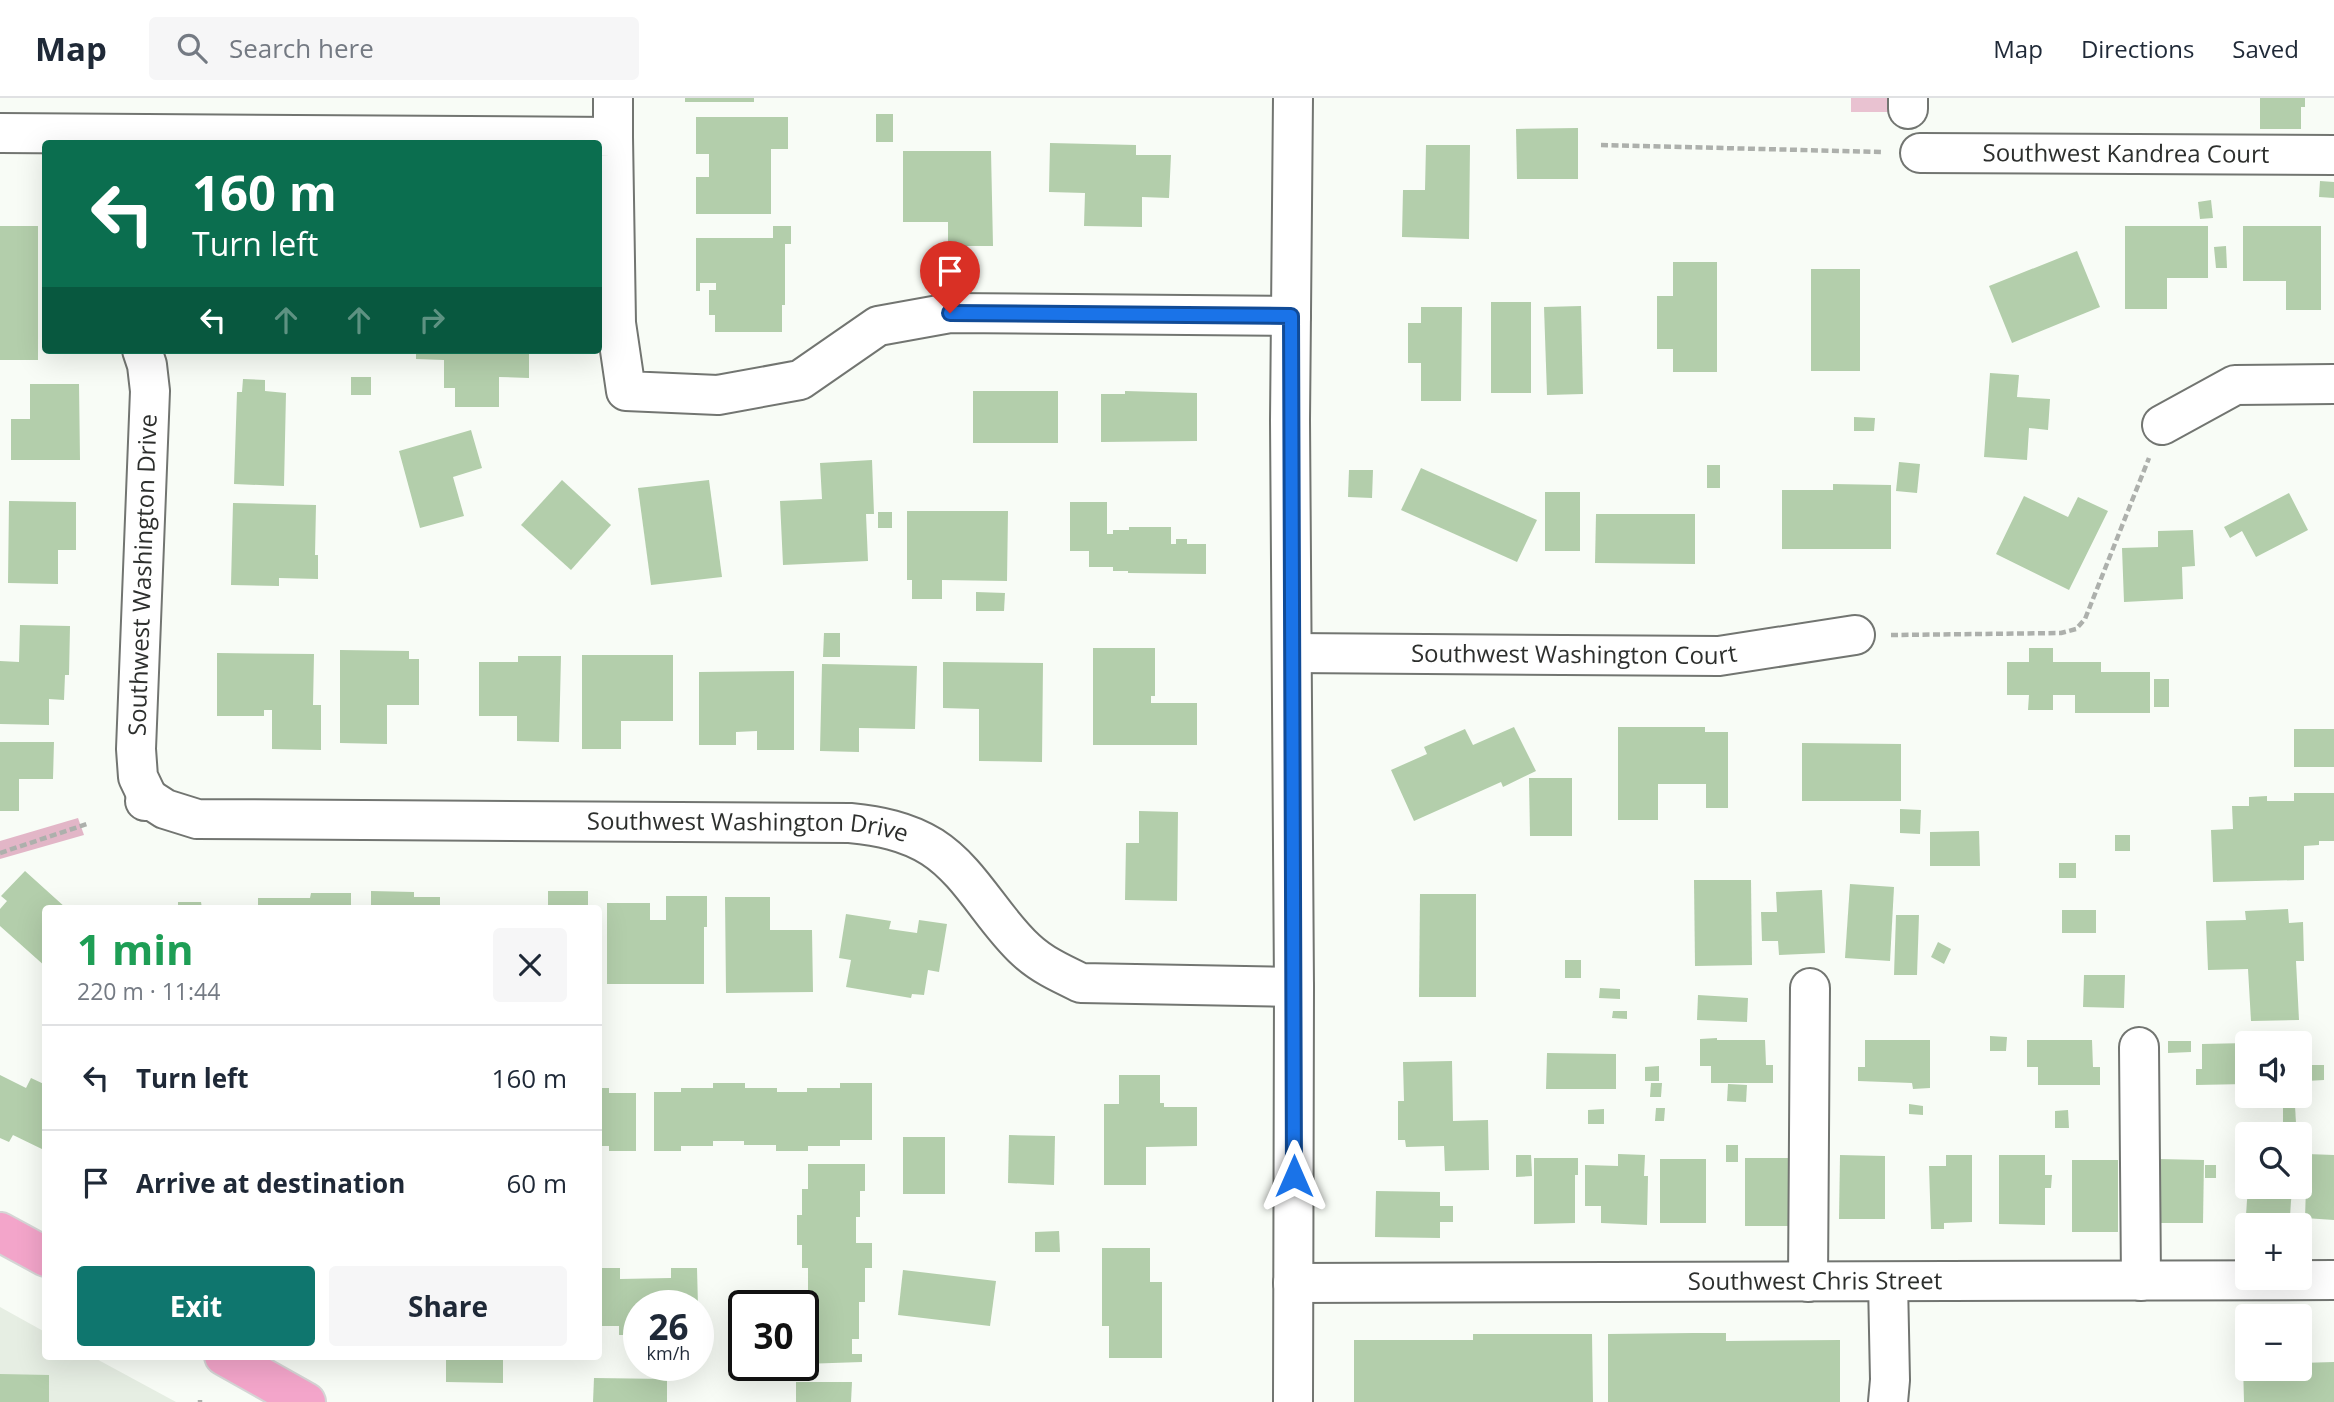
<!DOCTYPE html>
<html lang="en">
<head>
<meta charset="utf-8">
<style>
  :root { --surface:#fff; --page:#f6f6f7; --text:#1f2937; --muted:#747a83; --line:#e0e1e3; --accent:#0f766e }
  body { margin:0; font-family:"Open Sans",sans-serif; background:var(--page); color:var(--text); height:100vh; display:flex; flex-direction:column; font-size:26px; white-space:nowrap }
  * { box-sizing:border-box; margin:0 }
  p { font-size:23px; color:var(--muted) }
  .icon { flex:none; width:38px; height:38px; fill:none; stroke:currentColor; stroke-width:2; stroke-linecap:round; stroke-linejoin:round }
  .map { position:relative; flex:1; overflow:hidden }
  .side { position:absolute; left:42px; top:807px; width:560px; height:455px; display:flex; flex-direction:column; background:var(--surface); border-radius:7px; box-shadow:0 7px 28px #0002 }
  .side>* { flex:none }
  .guide { position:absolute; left:42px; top:42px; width:560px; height:214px; border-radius:7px; box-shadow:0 7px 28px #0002; background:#0b6e4f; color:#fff; overflow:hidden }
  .fabs { position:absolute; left:2235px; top:933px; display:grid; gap:14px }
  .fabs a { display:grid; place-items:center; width:77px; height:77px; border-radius:7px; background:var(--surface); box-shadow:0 7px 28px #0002; font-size:35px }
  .speed { position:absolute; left:623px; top:1192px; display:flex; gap:14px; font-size:35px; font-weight:700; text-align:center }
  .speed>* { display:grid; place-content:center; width:91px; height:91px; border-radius:50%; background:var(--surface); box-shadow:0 7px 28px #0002; line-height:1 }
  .speed small { font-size:18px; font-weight:400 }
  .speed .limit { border:4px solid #111; border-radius:10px; background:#fff; color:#111 }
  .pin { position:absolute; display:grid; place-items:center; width:60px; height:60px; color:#fff; margin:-72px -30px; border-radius:50% 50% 50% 0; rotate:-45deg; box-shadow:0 0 7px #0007 }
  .pin .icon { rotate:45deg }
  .me { position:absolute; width:77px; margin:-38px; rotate:0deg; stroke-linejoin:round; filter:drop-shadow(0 0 5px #0008) }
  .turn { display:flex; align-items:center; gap:24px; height:147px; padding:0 35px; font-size:32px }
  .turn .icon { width:91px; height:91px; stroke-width:2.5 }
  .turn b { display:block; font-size:49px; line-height:60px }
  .lanes { display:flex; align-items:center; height:66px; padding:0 35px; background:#0003; justify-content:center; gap:35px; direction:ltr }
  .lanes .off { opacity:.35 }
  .round { display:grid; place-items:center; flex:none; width:74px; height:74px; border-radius:7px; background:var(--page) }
  .overview { display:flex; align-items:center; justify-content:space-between; height:119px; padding:0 35px }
  h1 { font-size:42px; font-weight:700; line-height:52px; color:#1e9e55 }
  .button { display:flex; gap:14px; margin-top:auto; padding:14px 35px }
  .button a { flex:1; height:80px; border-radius:7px; background:var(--accent); color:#fff; font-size:28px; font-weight:700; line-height:80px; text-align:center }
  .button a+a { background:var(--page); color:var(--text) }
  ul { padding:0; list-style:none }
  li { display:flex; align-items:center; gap:21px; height:105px; padding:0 35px; border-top:2px solid var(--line) }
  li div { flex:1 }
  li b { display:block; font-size:26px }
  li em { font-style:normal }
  header { display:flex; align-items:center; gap:42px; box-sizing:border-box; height:98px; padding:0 35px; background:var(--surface); border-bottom:2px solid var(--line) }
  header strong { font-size:33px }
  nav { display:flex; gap:38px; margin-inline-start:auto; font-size:24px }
  .search { width:490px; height:63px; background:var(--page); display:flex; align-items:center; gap:18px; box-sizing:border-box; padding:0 24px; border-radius:7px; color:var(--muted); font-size:26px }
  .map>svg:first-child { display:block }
</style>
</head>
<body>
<header>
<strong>Map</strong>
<div class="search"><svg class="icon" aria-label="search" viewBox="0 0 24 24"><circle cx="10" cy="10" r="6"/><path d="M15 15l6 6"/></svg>Search here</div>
<nav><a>Map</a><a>Directions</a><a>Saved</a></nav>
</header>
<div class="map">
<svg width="2334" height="1304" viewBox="0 0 2334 1304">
  <rect width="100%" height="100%" fill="#f8fcf6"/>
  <path fill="#e6eee3" d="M0 1209 45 1234 46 1258H91L176 1304H0Z"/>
  <rect fill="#e9c2d1" x="1851" y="0" width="50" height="14"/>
  <path fill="#e2b6c7" d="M78 720 84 737 0 761V743Z"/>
  <g fill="#b3ceab">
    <rect x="685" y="0" width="69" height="4"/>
    <path d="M2260 0H2305V9H2301V31H2260Z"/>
    <rect x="876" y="16" width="17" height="28"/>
    <path d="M696 19H788V51H771V116H696V79H709V56H696Z"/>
    <path d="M1578 30V81H1517L1516 31Z"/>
    <path d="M1050 45 1136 47V57H1171L1169 100 1142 99V129L1084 128 1085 95 1049 94Z"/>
    <path d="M1426 47H1470L1469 141 1402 139 1403 92H1425Z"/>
    <path d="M903 53H991L993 148H948V124H903Z"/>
    <path d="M2320 83 2334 84V100L2319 99Z"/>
    <path d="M2211 102 2213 120 2200 121 2198 104Z"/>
    <rect x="0" y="128" width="38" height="134"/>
    <path d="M773 128H791V146H785V207H782V234H715V217H709V192H716V185H700V193H696V140H773Z"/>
    <path d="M2125 128H2208V180H2167V211H2125Z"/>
    <path d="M2243 128H2321V212H2286V183H2243Z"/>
    <path d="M2226 148 2227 170H2216L2214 149Z"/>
    <path d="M2077 153 2100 209 2012 245 1989 188Z"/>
    <path d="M1673 164H1717V274H1673V251H1657V198H1673Z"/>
    <rect x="1811" y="171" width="49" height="102"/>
    <rect x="1491" y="204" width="40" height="91"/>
    <path d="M1581 208 1583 296 1547 297 1544 209Z"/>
    <path d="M1421 209H1462L1461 303H1421V265H1408V225H1421Z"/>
    <path d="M416 252H529V280L499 279V309H455V290H444V262L416 261Z"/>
    <path d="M1990 275 2019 277 2017 299 2050 301 2048 332 2029 330 2027 362 1984 359Z"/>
    <rect x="351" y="279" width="20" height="18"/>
    <path d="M243 281 265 282V293L286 295 284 388 234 386 237 294H242Z"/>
    <path d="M30 286H79L80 362H11V321H30Z"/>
    <rect x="973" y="293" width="85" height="52"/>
    <path d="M1125 293 1197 295V343L1101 344V296H1125Z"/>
    <path d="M1854 319 1875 320 1874 333H1854Z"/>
    <path d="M471 332 482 370 453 379 464 418 420 430 399 353Z"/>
    <path d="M872 362 874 416H866L868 463 783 467 780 403 822 401 820 365Z"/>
    <path d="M1899 364 1920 366 1917 395 1896 393Z"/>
    <rect x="1707" y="367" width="13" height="23"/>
    <path d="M1421 370 1537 422 1517 464 1401 412Z"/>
    <path d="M1349 372H1373L1372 400 1348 399Z"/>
    <path d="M562 382 611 427 571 472 521 427Z"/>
    <path d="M709 382 722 479 651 487 638 390Z"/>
    <path d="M1833 386 1891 387V451H1782V392H1833Z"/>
    <rect x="1545" y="394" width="35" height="59"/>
    <path d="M2289 395 2308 432 2256 459 2242 433 2230 440 2224 429Z"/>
    <path d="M2024 398 2068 419 2078 399 2108 413 2069 492 1996 456Z"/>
    <path d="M9 403 76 404V452H58V486L8 485Z"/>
    <path d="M1070 404H1107V436H1113V432H1129V429H1171V446H1176V441H1187V446H1206V476L1128 475V473H1113V469H1089V453H1070Z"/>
    <path d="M233 405 316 407 315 457H318V481L279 480V488L231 487Z"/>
    <path d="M907 413H1008L1007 483 942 482V501H912V482H907Z"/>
    <rect x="878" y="414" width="14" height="16"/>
    <path d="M1596 416H1695V466L1595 465Z"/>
    <path d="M2193 432 2195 468 2182 469 2183 501 2124 504 2122 450 2158 449V433Z"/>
    <path d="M976 494 1005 495 1004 513H976Z"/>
    <path d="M20 527 70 528 69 577H65L64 602 49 601V627L0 626V563L19 564Z"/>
    <path d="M824 535H840V559H823Z"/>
    <path d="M1093 550H1155V598H1151V605H1197V647H1093Z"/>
    <path d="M2029 550H2053V564H2101V574H2150V615H2075V597H2053V612H2028L2029 597H2007V564H2029Z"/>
    <path d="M340 552 409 553V561H419V607H387V646L340 645Z"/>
    <path d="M217 555 314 556 313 607H321V652L272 651V612H264V618H217Z"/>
    <path d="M582 557H673V623H621V651H582Z"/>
    <path d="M518 558H561L559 644 517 643V618H479V564H518Z"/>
    <path d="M943 564 1043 565 1042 664 979 663V611L943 610Z"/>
    <path d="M822 566 917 568 915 631 859 630V654L820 653Z"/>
    <path d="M794 573V652H757V633L736 634V647H699V574Z"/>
    <rect x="2154" y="581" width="15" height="28"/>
    <path d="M1514 629 1536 673 1503 689 1501 684 1414 723 1391 672 1427 656 1424 649 1465 631 1473 647Z"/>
    <path d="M1618 629H1705V634H1728V710H1706V686H1658V722H1618Z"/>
    <rect x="2294" y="631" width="40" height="38"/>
    <path d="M0 644H54L53 681H19V713H0Z"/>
    <path d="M1802 645 1901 646V703H1802Z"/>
    <path d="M1529 680H1572V738H1530Z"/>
    <path d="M2294 695H2334V743H2319V747L2304 748V782L2213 784 2211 732 2233 731 2232 708H2249V699L2267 698V703H2294Z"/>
    <path d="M1900 711 1921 712 1920 736 1900 735Z"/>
    <path d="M1139 713 1178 714 1177 803 1125 802 1126 745H1139Z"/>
    <path d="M1979 733 1980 768H1930V734Z"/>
    <rect x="2115" y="737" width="15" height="16"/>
    <rect x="2059" y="765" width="17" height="15"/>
    <path d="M25 773 66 810H46V869L0 828V811L7 803 1 798Z"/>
    <path d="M1694 782H1751L1752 867 1695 868Z"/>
    <path d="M1850 786 1894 789 1890 863 1845 860Z"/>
    <path d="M1822 792 1825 855 1779 857 1778 843H1762L1761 814H1777L1776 794Z"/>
    <path d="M371 793 414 794V799H440V810H371Z"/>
    <rect x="548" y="793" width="40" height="17"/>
    <path d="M311 795H351V810H258V800H310Z"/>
    <path d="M1420 796H1476V899H1419Z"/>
    <path d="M666 798H707V829H704V886H607V805H650V822H666Z"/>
    <path d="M725 799H770V832H812L813 894 726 895Z"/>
    <path d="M178 804H201L202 810H178Z"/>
    <path d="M2288 811 2289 825 2303 824 2304 863H2296L2299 922 2251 923 2248 871 2208 872 2206 823 2246 822 2245 813Z"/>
    <rect x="2062" y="812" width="34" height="23"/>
    <path d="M846 816 891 823 889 831 917 835 919 822 947 826 939 874 928 872 924 897 912 896 911 900 846 889 851 862 839 860Z"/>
    <path d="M1896 817H1919L1917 877H1894Z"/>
    <path d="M1938 844 1951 851 1944 866 1931 859Z"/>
    <rect x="1565" y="862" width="16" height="18"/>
    <path d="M2084 877H2125L2124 910 2083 909Z"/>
    <path d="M1600 890 1620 891V901L1599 900Z"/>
    <path d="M1698 897 1748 900 1747 924 1697 922Z"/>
    <path d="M1613 913H1627V921L1612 920Z"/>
    <path d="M1990 938 2007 939 2006 953H1990Z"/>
    <path d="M1717 940V942H1765L1766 967H1773V985H1711V968H1700V941Z"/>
    <rect x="2248" y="940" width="20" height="5"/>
    <path d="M1865 942H1930V990L1913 991 1912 985 1858 983V969H1865Z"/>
    <path d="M2027 942H2092L2093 969H2100V987H2038V969H2027Z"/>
    <path d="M2168 943H2191V954L2168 955Z"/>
    <path d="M2247 945V986L2196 987V971H2202V946Z"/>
    <path d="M1547 955 1616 956V991H1546Z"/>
    <path d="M1452 963 1453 1023 1488 1022 1489 1072 1445 1073 1444 1048 1406 1049 1405 1042H1398V1003H1404L1403 964Z"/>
    <path d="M2306 967H2324V982L2306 983Z"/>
    <path d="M1659 968V983H1645V969Z"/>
    <path d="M0 977 26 990 31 980 46 987V1053L13 1037 9 1044 0 1040Z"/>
    <path d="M1119 977H1160V1005H1164V1009H1197V1048L1146 1049V1087H1104V1006H1119Z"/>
    <path d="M713 985H745V990H777V994H807V990H840V985H872V1042H840V1048H808V1053H776V1047H744V1043H713V1048H681V1053H654V994H681V990H713Z"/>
    <path d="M1651 985H1662L1661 999H1650Z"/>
    <path d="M1728 986 1747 987 1746 1004 1727 1003Z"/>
    <path d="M598 990H609V995H636V1053H609V1048H598Z"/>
    <path d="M1909 1006 1923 1008V1017L1909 1016Z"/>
    <path d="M2283 1008H2295L2296 1025H2283Z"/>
    <path d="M1656 1010H1665L1664 1023H1655Z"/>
    <path d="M1604 1011V1026H1588V1012Z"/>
    <path d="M2068 1012 2069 1030H2055V1013Z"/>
    <path d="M1009 1037 1055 1038 1054 1087 1008 1085Z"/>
    <rect x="903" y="1039" width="42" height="57"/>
    <rect x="1726" y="1047" width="12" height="17"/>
    <path d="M1618 1056 1645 1057 1644 1078H1648L1647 1127 1601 1125V1108H1585V1067L1618 1068Z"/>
    <path d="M2307 1056 2334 1057V1122L2305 1120Z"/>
    <path d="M1516 1057H1531L1532 1078 1516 1079Z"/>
    <path d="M1840 1057 1885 1058V1121H1839Z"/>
    <path d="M1946 1057H1972V1124L1944 1125V1131H1931L1929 1068H1946Z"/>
    <path d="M1999 1057H2045V1077H2052L2051 1090H2045V1127L1999 1126Z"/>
    <path d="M1534 1060H1578V1077H1575V1125L1534 1126Z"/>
    <rect x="1745" y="1060" width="47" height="68"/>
    <rect x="1660" y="1061" width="46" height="64"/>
    <path d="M2158 1061 2204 1062 2203 1125H2157Z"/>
    <rect x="2072" y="1062" width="46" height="72"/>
    <path d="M808 1066H865V1093H860V1119H856V1145H872V1170H865V1204H859V1241H852V1256H862V1264L803 1266 802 1200H808V1170H802V1147H797V1117H802V1091H808Z"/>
    <rect x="2205" y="1067" width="11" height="13"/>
    <path d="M2248 1088H2292L2290 1119 2246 1117Z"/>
    <path d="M1376 1093 1440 1094V1108H1453V1124H1440V1140L1375 1139Z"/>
    <path d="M1059 1133 1060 1154H1035V1134Z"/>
    <path d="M1102 1150H1150V1184H1162V1260H1109V1228H1102Z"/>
    <path d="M598 1170H620V1181L671 1180V1170H697L698 1208H639V1237H619V1228H601V1236H598Z"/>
    <path d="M903 1172 996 1183 990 1228 898 1217Z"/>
    <path d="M1693 1235H1726V1243L1840 1242V1304H1608V1236Z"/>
    <path d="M1473 1236H1592L1593 1304H1354V1242H1473Z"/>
    <path d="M446 1258H503V1285L446 1284Z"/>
    <path d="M2334 1264V1304H2244L2243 1266H2247V1270H2300V1265Z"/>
    <path d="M0 1276 49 1277V1304H0Z"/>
    <path d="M594 1280 667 1281V1304H593Z"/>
    <path d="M796 1284H852L851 1304H796Z"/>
  </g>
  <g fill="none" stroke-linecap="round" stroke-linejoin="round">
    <g stroke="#727571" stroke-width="42">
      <g id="minor">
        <path d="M1908 0V11"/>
        <path d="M0 35 613 39 616 225 626 293 718 297 800 282 878 228 950 215 1291 218"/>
        <path d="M613 39V0"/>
        <path id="s1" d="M1920 55 2334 57"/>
        <path d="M142 252 147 267 150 293 136 651 138 679 148 700"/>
        <path d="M2162 327 2235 287 2334 286"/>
        <path id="s2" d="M1292 555 1719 558 1855 537"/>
        <path id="s3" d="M145 703 148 700 165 711 197 721 850 725C879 728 906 733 932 749 971 774 992 821 1026 852 1042 867 1062 876 1081 885L1294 889"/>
        <path d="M2139 949 2141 1183"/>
        <path d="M1808 1184 1810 890"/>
        <path d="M1888 1184 1890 1282 1888 1304"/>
        <path id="s4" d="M1293 1185 2334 1182"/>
        <path d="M1293 1304 1294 889 1290 322 1293 0"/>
      </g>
    </g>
    <g stroke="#d5d5d5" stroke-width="42">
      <g id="major">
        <path d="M0 1134 46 1159"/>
        <path d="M224 1258 306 1304"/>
      </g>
    </g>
    <g stroke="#adb0ac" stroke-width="4.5" stroke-dasharray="7 3.5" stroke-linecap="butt">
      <path d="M1601 47 1883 54"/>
      <path d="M1891 537 2061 535 2076 531 2085 521 2149 360"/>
      <path d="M0 755 87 726"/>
      <path d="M200 1304V1302"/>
    </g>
    <use href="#minor" stroke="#fff" stroke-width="38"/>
    <use href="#major" stroke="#f3a5ca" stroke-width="38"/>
  </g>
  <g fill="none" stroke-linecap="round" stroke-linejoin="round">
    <g stroke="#114b97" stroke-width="18">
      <path id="route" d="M950 215 1291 218 1294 1078"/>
    </g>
    <use href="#route" stroke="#1a73e8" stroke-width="12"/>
  </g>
  <g text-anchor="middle" stroke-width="7" stroke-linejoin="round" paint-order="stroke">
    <g font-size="24" fill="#2d2f2d" stroke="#fff">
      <text dy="8" stroke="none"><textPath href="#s1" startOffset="206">Southwest Kandrea Court</textPath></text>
      <text transform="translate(143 477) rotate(-88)" y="8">Southwest Washington Drive</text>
      <text dy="8" stroke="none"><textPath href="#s2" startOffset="282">Southwest Washington Court</textPath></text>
      <text dy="8" stroke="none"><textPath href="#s3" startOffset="609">Southwest Washington Drive</textPath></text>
      <text dy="8" stroke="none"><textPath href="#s4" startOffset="522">Southwest Chris Street</textPath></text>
    </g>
  </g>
</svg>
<div class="fabs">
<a><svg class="icon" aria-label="sound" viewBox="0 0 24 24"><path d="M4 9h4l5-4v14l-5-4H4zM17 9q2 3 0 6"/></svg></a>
<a><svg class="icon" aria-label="search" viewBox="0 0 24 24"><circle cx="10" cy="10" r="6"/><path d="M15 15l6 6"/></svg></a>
<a>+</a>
<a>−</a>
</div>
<div class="speed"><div>26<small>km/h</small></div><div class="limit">30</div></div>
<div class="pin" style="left:950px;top:215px;background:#d93025"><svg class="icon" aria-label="arrive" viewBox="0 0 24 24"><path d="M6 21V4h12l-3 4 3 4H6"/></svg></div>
<svg class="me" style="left:1294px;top:1078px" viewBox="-20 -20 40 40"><path d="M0-17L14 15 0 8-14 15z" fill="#1a73e8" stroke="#fff" stroke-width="4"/></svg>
<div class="guide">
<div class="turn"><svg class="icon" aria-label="left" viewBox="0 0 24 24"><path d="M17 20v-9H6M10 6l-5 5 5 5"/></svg><div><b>160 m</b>Turn left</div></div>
<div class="lanes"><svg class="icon" aria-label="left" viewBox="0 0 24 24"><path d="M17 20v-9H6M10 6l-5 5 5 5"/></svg><svg class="icon off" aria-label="ahead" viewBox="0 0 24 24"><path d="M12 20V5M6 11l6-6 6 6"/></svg><svg class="icon off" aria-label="ahead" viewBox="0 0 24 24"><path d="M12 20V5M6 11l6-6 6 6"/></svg><svg class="icon off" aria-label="right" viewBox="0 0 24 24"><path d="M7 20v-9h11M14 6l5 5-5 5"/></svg></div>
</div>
<section class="side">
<div class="overview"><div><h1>1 min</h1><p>220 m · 11:44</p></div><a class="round"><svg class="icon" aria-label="close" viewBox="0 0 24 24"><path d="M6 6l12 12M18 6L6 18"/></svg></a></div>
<ul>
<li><svg class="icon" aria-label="left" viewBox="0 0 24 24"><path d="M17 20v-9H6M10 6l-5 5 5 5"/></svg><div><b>Turn left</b></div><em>160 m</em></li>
<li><svg class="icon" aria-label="arrive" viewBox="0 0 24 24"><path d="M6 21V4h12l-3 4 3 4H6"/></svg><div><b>Arrive at destination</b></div><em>60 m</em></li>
</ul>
<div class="button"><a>Exit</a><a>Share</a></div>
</section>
</div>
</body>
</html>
